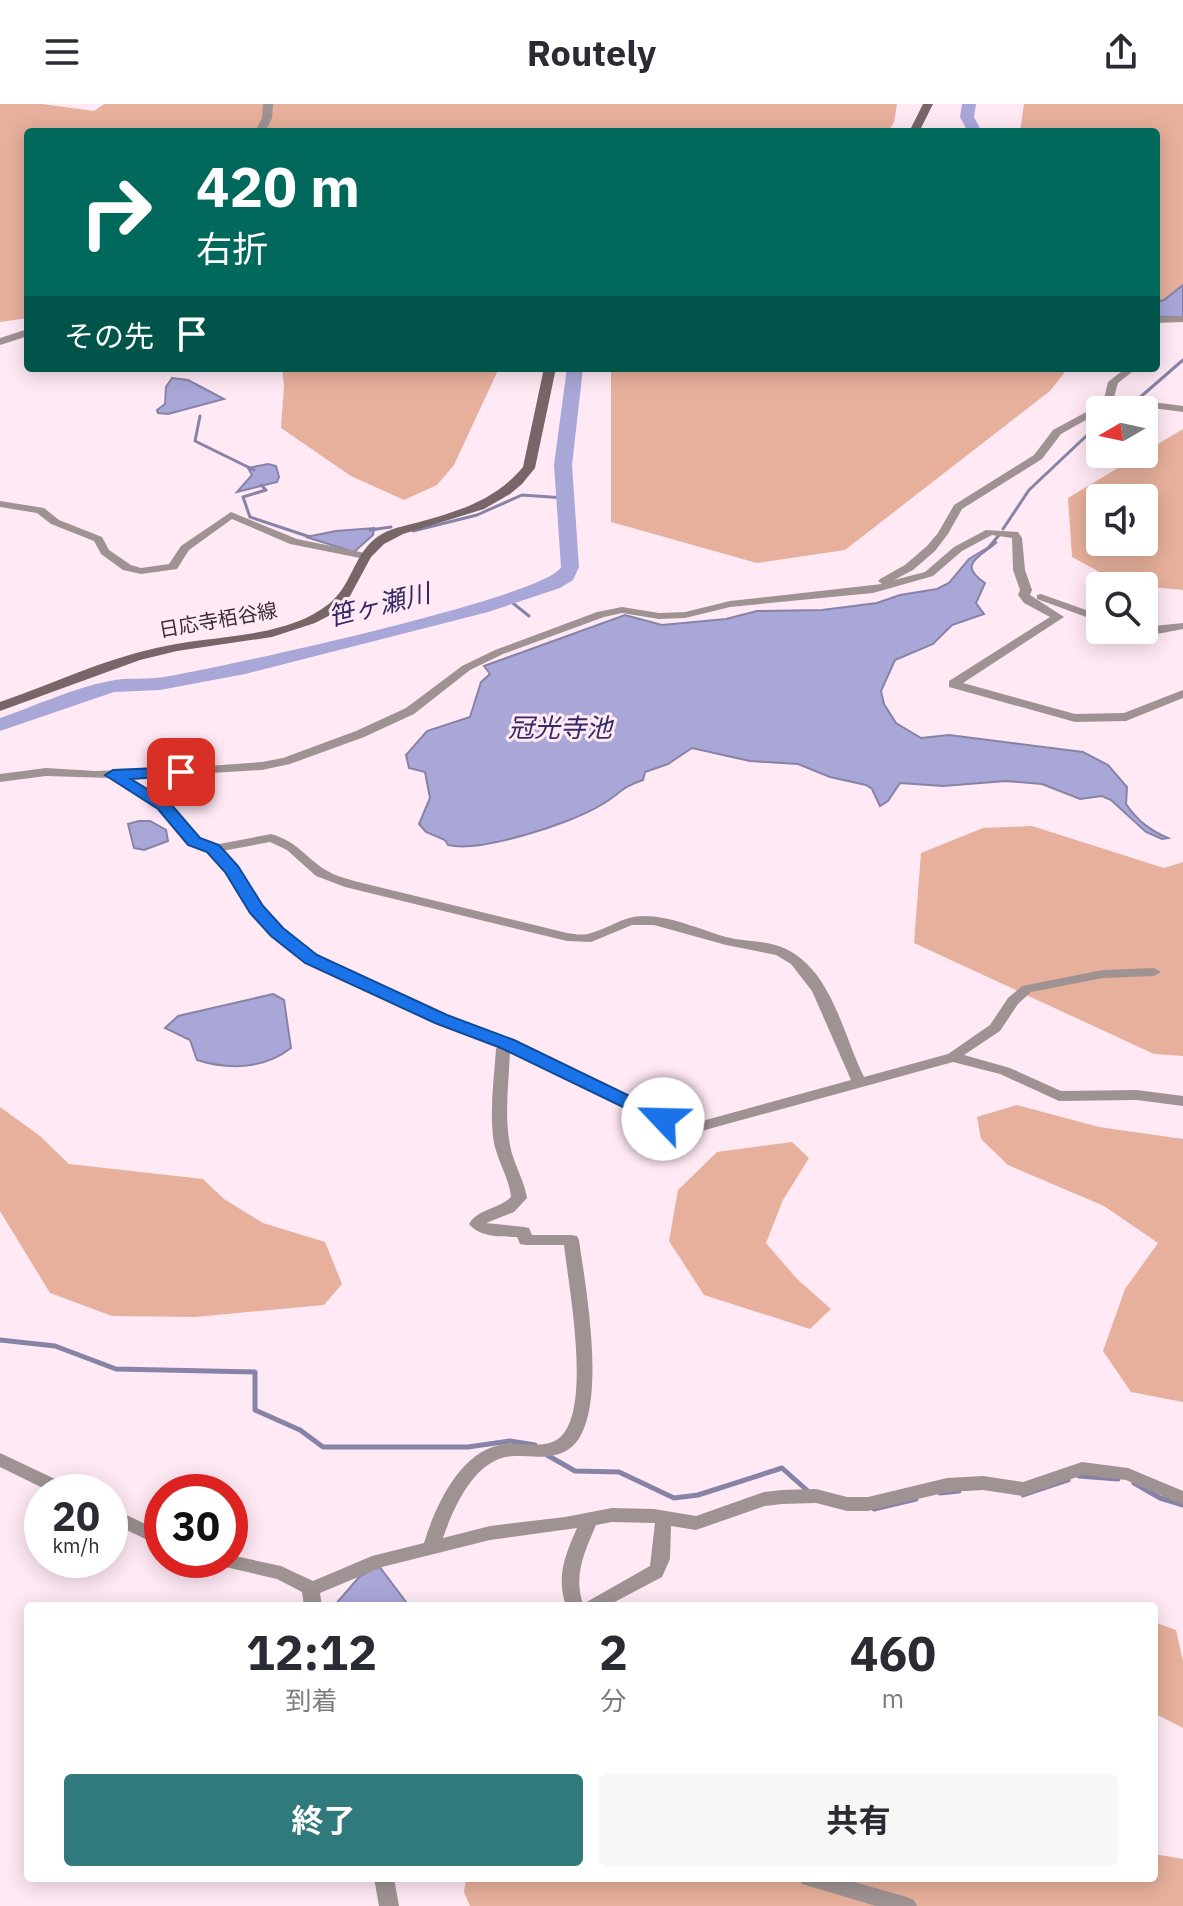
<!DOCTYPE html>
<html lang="ja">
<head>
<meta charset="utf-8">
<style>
  :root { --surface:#fff; --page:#f7f7f7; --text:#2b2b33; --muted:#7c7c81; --accent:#30797d }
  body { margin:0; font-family:"IBM Plex Sans","Noto Sans JP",sans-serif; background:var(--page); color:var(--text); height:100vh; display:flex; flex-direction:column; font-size:30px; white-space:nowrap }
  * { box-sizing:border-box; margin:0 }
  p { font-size:26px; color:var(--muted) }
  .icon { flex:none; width:44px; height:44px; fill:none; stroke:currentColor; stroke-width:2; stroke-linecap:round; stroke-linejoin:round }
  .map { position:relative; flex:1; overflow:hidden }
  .sheet { position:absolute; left:24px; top:1498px; width:1134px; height:280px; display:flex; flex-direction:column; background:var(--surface); border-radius:8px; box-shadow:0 4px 20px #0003 }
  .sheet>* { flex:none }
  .top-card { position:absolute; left:24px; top:24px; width:1136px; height:244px; border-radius:8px; box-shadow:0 4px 20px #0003; background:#00695c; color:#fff; overflow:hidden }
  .needle { width:52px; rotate:261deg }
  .tools { position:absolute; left:1086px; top:292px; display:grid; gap:16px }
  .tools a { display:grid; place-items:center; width:72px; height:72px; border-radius:8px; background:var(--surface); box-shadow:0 4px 20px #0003; font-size:40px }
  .speed { position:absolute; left:24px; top:1370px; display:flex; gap:16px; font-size:40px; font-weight:700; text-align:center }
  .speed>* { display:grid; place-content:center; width:104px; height:104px; border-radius:50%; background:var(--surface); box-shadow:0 4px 20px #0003; line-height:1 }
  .speed small { font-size:20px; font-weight:400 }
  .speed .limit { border:12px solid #d22; background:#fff; color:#111 }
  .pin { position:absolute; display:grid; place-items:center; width:68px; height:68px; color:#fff; margin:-34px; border-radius:16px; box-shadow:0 4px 12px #0006 }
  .me { position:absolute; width:88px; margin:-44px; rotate:294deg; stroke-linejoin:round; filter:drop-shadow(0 0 6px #0008) }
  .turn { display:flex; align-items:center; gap:28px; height:168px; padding:0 40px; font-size:36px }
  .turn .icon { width:104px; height:104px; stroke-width:2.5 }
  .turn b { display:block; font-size:56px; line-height:68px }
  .then { display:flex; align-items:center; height:76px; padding:0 40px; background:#0003; gap:16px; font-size:30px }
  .eta { display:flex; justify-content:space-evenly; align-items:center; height:136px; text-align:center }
  .eta b { font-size:48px; font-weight:700; line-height:56px }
  .cta { display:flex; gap:16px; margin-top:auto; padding:16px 40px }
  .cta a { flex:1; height:92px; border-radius:8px; background:var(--accent); color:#fff; font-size:32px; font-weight:700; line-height:92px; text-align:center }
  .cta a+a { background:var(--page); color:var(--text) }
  header { display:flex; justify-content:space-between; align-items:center; height:104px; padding:0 40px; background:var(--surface); font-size:36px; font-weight:700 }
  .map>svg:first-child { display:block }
</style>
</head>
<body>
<header><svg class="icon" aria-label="menu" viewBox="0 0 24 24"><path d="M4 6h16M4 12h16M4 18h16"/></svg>Routely<svg class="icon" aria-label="share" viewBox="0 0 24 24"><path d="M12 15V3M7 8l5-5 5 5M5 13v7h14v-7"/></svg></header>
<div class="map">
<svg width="1183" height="1802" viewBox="0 0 1183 1802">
  <rect width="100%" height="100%" fill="#ffe9f5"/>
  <g fill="#e7b09c" fill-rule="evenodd">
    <path d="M0 0H42L94 7 104 0H897L894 18 888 28H28V214L0 218Z"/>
    <path d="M1024 0H1183V181L1164 196 1156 198V28H1020Z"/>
    <path d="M282 264H499L454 361 437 381 404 396 351 372 281 324 284 282Z"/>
    <path d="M611 264H1068L1050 287 845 446 757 459 611 418Z"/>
    <path d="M1183 325V486L1122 480 1072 453 1068 394ZM1100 394H1144V438H1100Z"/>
    <path d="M1032 722 1164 764 1183 758V952L1154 950 914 839 921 749 983 724Z"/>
    <path d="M1017 1001 1099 1023 1183 1035V1298L1131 1288 1103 1247 1125 1185 1158 1139 1104 1102 1008 1061 981 1035 977 1013Z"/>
    <path d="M0 1003 40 1032 69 1060 203 1075 224 1095 263 1119 325 1138 342 1180 324 1201 195 1213 112 1212 50 1189 0 1107Z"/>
    <path d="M792 1038 809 1054 783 1096 766 1139 797 1175 831 1205 810 1225 704 1191 669 1137 678 1086 717 1048Z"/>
    <path d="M1154 1518 1176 1526 1183 1557V1624L1154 1609Z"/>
    <path d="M1154 1750 1183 1755V1802H470L464 1788 466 1774H1154Z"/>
  </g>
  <g fill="#a9a7d8" stroke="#8783a6" stroke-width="2">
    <path d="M1183 181V213H1156V198L1164 196Z"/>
    <path d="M172 274 188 276 224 295 168 310 158 309 157 306 165 300 166 283Z"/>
    <path d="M268 360 276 362 279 373 277 378 237 388 252 371 248 364Z"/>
    <path d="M374 424 373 431 354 448 306 433 336 427Z"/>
    <path d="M997 438C979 454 957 460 985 479L976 499 984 510 952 521 933 540 895 556 881 587 884 600 896 619 921 634 949 631 1083 648 1108 661 1127 683 1126 700C1138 717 1149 726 1168 734L1162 735 1146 728 1111 696 1102 692 1080 695 1042 680 1006 677 943 682 900 679 888 697 880 702 872 685 866 681 830 673 798 660 750 657 692 644 668 660 645 668 643 676C621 683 619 691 601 701 572 719 480 749 448 741L445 736 426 728 419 720 430 694 425 668 409 664 406 651 427 627 470 613 481 578 490 570 484 562 625 511 662 521 726 515 757 507 822 506 877 499 900 491 937 485 949 479 969 455Z"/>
    <path d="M139 717H150L166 726 168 737 144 746 134 744 128 720Z"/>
    <path d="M273 890 284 896 291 944C264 965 229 966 197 956L190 936 165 924 178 912Z"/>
    <path d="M379 1462 409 1502H334L360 1472Z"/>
  </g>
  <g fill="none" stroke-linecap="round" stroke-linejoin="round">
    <g stroke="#8783a6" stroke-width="3">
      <path d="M1114 295 1118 302 1115 306"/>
      <path d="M1132 296H1137L1183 256"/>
      <path d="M200 312 195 337 254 366"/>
      <path d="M261 381 266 386 243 393 250 413 310 433"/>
      <path d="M1003 425 1029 386 1100 319"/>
      <path d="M370 426 391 423"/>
      <path d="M413 427 477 411 522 391 565 394"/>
      <path d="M989 443 1000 430"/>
      <path d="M509 496 529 512"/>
    </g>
    <g stroke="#8783a6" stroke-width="5">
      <path d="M0 1236 55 1242 116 1265 255 1268V1306L300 1326 323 1343H468L510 1337 535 1341"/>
      <path d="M547 1351 575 1367 619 1368 674 1394 698 1391 782 1364 810 1389"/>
      <path d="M1079 1372 1118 1375"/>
      <path d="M1134 1379 1160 1394 1183 1401"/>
      <path d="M940 1389 959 1387"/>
      <path d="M1023 1391 1068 1376"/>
      <path d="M874 1405 916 1395"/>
    </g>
    <g fill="#a9a7d8" fill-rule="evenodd">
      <path d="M962 0H976L974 13 982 28H968L960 13Z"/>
      <path d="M567 264H583L572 361 579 463 573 476 560 484 488 508 245 570 160 586 114 588 0 627V614C35 602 73 584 110 577 127 573 146 576 164 573 214 565 547 493 561 463L554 361Z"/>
    </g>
    <g fill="#9f9293" fill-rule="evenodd">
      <path d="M1183 212V218L1156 219V213Z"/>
      <path d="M1126 264H1137L1118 279 1114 293 1183 302V308L1113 299 1104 306H1100V308L1061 330 1042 355 962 405 948 430 935 447 913 466 894 476 925 468 954 443 986 426 1018 428 1022 434 1025 466 1032 486 1030 491 1064 513 963 579 1075 610 1124 609 1183 586V594L1126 617 1075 618 949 583V577L1050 513 1024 499 1018 491 1020 486 1013 466 1012 434 992 431 962 447 933 472 873 489 730 503 685 514 659 515 622 509 604 513 503 550 470 566 414 610 364 633 290 660 262 666 126 674 168 699 199 734 214 741 271 730C298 738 303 751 324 765 333 771 345 774 354 777L567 829C575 830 584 832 591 829 610 824 623 812 643 812 672 812 698 825 726 833 745 838 767 836 786 845 832 867 843 931 864 973L948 950 990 921 1008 894 1022 882 1103 866 1154 864 1161 868 1154 872 1103 874 1031 888 1018 900 1000 927 964 951 1010 964 1061 987 1137 986 1183 992V1002L1137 996 1059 997 1000 970 953 958 687 1031 510 947C509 978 504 1010 510 1041 513 1059 524 1075 527 1094L514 1108 486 1119 524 1123 529 1124 532 1131H571L577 1132 579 1136C585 1180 611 1316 569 1345 553 1356 533 1352 515 1352 476 1352 454 1402 443 1434L490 1422 565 1413 612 1404 654 1405 696 1412 764 1388 782 1386 816 1385 847 1393H868L947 1374 983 1372 1023 1378 1082 1358 1128 1364 1183 1387V1401L1126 1376 1083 1371 1023 1392 983 1386 947 1388 868 1407H847L816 1399 782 1400 765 1402 696 1426 671 1422 670 1455 662 1473 607 1502H566C556 1473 565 1451 577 1424L490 1436 382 1463 320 1489 322 1502H304L302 1488 277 1475 217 1461 214 1456H230V1451L281 1462 313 1477 372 1452 424 1439C435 1403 459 1349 500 1341 520 1336 549 1349 564 1329 590 1294 569 1185 564 1141H526L520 1140 517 1133C500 1132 481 1134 469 1120 477 1105 499 1105 511 1093 509 1074 498 1058 494 1039 489 1008 494 976 496 945L498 942 436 918 306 858 272 831 251 808 227 767 208 748 189 740 160 705 110 674 46 672 0 678V670L46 664 95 667 181 664 262 658 283 654 356 627 406 604 462 562 495 546 597 508 622 503 659 509 685 508 730 497 882 480 878 477 880 475 905 461 927 442 938 429 954 401 1034 351 1053 326 1103 299 1108 278ZM270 738 287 746 316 772 345 783 567 837 591 838 632 821H654L726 841 776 851 791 860 812 887 851 976 688 1021 512 937 446 912 316 852 282 825 261 803 237 762 222 747ZM612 1418 655 1419 650 1462 583 1500C573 1471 585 1447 596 1421Z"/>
      <path d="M0 397 44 404 59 416 102 433 109 446 131 461 141 464 169 460 181 442 231 408 297 435 365 449 370 452 365 455 290 440 232 415 189 446 177 465 141 470 123 466 101 450 94 437 51 420 37 409 0 403Z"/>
      <path d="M1041 490 1100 511V518L1037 495V491Z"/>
      <path d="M1183 519V525C1166 528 1143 535 1127 526H1144V523Z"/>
      <path d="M0 1349 72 1383 75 1388H51L0 1363Z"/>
      <path d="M110 1403 162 1428V1443L110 1418Z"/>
      <path d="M374 1774H394L399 1802H379Z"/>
      <path d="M799 1774H840L907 1793 914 1796 917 1802H876L802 1780Z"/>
    </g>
    <g fill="#9f9293" fill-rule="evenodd">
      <path d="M263 0H273L272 14 265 28H255L262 14Z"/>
      <path d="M28 225V232L0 241V234Z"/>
    </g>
    <g fill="#776567" fill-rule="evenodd">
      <path d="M923 0H933L919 28H909Z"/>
      <path d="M544 264H556L535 364 522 380 510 390 484 405 403 430 384 440 371 453 350 492 336 508 315 519 272 533 177 547 140 556 0 607V598C52 580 102 556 156 544 205 532 259 535 306 514 316 509 328 502 336 493 354 473 357 444 382 430 395 423 409 421 423 417 462 406 496 395 523 363Z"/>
    </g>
  </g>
  <path fill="#1a73e8" stroke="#114b97" stroke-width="2" d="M181 663 187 664V671L131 675 170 699 200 734 219 741 238 762 263 802 283 824 317 851 447 911 514 936 669 1011 672 1015 669 1019H656L501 944 435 919 305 859 271 832 250 809 225 768 207 748 188 741 158 705 105 671 113 666Z"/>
  <g text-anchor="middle" stroke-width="6" stroke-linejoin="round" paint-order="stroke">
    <g font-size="20" fill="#382e33" stroke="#ffe9f5">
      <text transform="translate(218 516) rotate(-10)" y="7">日応寺栢谷線</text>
    </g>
    <g font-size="26" font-style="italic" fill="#342b66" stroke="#ffe9f5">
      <text transform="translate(379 501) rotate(-14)" y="9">笹ヶ瀬川</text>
      <text x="560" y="633">冠光寺池</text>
    </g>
  </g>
</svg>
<div class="tools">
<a><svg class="needle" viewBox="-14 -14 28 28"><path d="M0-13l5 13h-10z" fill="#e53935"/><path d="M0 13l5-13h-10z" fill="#7c7c81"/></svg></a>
<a><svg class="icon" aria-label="sound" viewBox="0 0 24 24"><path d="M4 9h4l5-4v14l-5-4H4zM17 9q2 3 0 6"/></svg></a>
<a><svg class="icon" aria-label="search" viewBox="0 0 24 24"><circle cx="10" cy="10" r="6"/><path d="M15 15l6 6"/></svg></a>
</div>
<div class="speed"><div>20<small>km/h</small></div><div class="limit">30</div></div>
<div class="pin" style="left:181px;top:668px;background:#d93025"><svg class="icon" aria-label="arrive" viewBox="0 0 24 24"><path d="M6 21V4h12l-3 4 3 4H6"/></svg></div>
<svg class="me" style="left:663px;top:1015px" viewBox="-20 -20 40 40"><circle r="19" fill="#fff"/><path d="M0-13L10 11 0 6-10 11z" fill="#1a73e8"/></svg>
<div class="top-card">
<div class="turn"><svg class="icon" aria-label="right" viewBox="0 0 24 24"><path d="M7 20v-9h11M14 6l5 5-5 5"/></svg><div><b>420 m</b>右折</div></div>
<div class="then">その先<svg class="icon" aria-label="arrive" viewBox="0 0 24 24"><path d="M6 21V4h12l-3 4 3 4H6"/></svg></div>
</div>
<section class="sheet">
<div class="eta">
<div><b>12:12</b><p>到着</p></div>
<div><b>2</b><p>分</p></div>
<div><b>460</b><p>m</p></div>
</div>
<div class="cta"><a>終了</a><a>共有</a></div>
</section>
</div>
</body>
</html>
